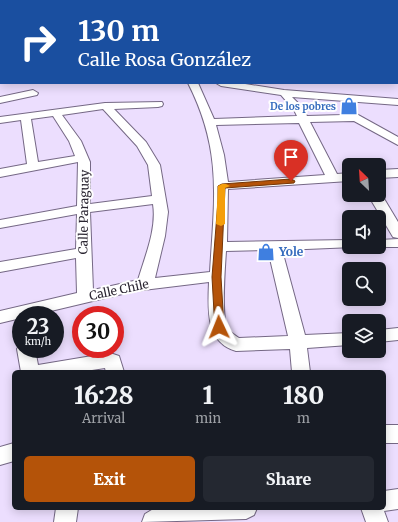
<!DOCTYPE html>
<html lang="en">
<head>
<meta charset="utf-8">
<style>
  :root { --surface:#171b24; --page:#242831; --text:#f1f3f6; --muted:#9ea1a6; --accent:#b45309 }
  body { margin:0; font-family:Merriweather,serif; background:var(--page); color:var(--text); height:100vh; display:flex; flex-direction:column; font-size:15px; white-space:nowrap }
  * { box-sizing:border-box; margin:0 }
  p { font-size:13px; color:var(--muted) }
  .icon { flex:none; width:22px; height:22px; fill:none; stroke:currentColor; stroke-width:2; stroke-linecap:round; stroke-linejoin:round }
  .map { position:relative; flex:1; overflow:hidden }
  .details { position:absolute; left:12px; top:370px; width:374px; height:140px; display:flex; flex-direction:column; background:var(--surface); border-radius:6px; box-shadow:0 2px 10px #0003 }
  .details>* { flex:none }
  .hud { position:absolute; left:0px; top:0px; width:398px; height:84px; box-shadow:0 2px 10px #0003; background:#1a4fa0; color:#fff; overflow:hidden }
  .needle { width:26px; rotate:335deg }
  .buttons { position:absolute; left:342px; top:158px; display:grid; gap:8px }
  .buttons a { display:grid; place-items:center; width:44px; height:44px; border-radius:6px; background:var(--surface); box-shadow:0 2px 10px #0003; font-size:20px }
  .speed { position:absolute; left:12px; top:306px; display:flex; gap:8px; font-size:20px; font-weight:700; text-align:center }
  .speed>* { display:grid; place-content:center; width:52px; height:52px; border-radius:50%; background:var(--surface); box-shadow:0 2px 10px #0003; line-height:1 }
  .speed small { font-size:10px; font-weight:400 }
  .speed .limit { border:6px solid #d22; background:#fff; color:#111 }
  .pin { position:absolute; display:grid; place-items:center; width:34px; height:34px; color:#fff; margin:-41px -17px; border-radius:50% 50% 50% 0; rotate:-45deg; box-shadow:0 0 4px #0007 }
  .pin .icon { rotate:45deg }
  .me { position:absolute; width:44px; margin:-22px; rotate:358deg; stroke-linejoin:round; filter:drop-shadow(0 0 3px #0008) }
  .turn { display:flex; align-items:center; gap:14px; height:84px; padding:0 12px; font-size:18px }
  .turn .icon { width:52px; height:52px; stroke-width:2.5 }
  .turn b { display:block; font-size:28px; line-height:34px }
  .eta { display:flex; justify-content:space-evenly; align-items:center; height:68px; text-align:center }
  .eta b { font-size:24px; font-weight:800; line-height:28px }
  .primary-button { display:flex; gap:8px; margin-top:auto; padding:8px 12px }
  .primary-button a { flex:1; height:46px; border-radius:6px; background:var(--accent); color:#fff; font-size:16px; font-weight:800; line-height:46px; text-align:center }
  .primary-button a+a { background:var(--page); color:var(--text) }
  .map>svg:first-child { display:block }
</style>
</head>
<body>
<div class="map">
<svg width="398" height="522" viewBox="0 0 398 522">
  <rect width="100%" height="100%" fill="#ecdefe"/>
  <g fill="none" stroke-linecap="round" stroke-linejoin="round">
    <g stroke="#756885" stroke-width="2">
      <g id="minor">
        <path d="M139 0H147L138 1Z"/>
        <rect x="249" y="0" width="8" height="1"/>
        <rect x="317" y="0" width="8" height="1"/>
        <path d="M0 1H2L1 5H0Z"/>
        <rect x="0" y="19" width="1" height="4"/>
        <rect x="0" y="34" width="1" height="4"/>
        <path d="M1 48V54L0 55V49Z"/>
        <rect x="0" y="69" width="1" height="6"/>
        <path d="M188 83H198L214 119 297 116 294 110 281 95 221 86 216 83H239L284 90 398 99V105L292 97 301 106 307 116 343 115 342 113 343 111H351L398 137V145L354 121 310 122 337 174 349 173V181L228 189 227 242 349 240V247H354L282 250 305 335 349 333V345L307 348 310 372H292L290 349 236 351C205 342 208 309 209 282L135 291 34 315H21V318L0 323V311L77 293 76 258 0 272V262L76 249 77 214 0 228V220L77 206 78 162 0 177V169L27 164 21 120 0 123V117L105 103 162 102 163 104 162 106 158 107 114 109 146 142 160 165 168 212 165 236 155 278 210 272C214 200 223 152 188 83ZM103 109 137 146 148 165 152 196 90 204V162L81 141 62 115ZM53 116 69 141 75 156 38 162 31 119ZM299 123 325 175 228 182 224 155 216 125ZM153 204C157 229 145 256 138 280L93 290 90 212ZM268 250 288 336 239 338C236 336 230 332 227 328 221 314 225 268 226 251Z"/>
        <path d="M33 90 38 93 37 95 0 103V97Z"/>
        <path d="M398 169V177L379 178V170Z"/>
        <path d="M378 196 383 197 398 222V238L393 237 371 200 373 197Z"/>
        <path d="M398 239V247H374H379V240Z"/>
        <path d="M398 328V340L379 342V330Z"/>
        <path d="M20 344 21 349H35L38 365 110 353 119 356 124 372H106L105 368 79 372H21L17 349Z"/>
        <rect x="384" y="425" width="14" height="18"/>
        <path d="M14 443V461L0 465V447Z"/>
        <path d="M398 489V509L384 511 388 522H366L361 508H384V491Z"/>
        <path d="M56 508H78L76 522H54Z"/>
        <path d="M155 508H257L254 515 246 519 142 522 145 514Z"/>
      </g>
    </g>
    <use href="#minor" fill="#fff" fill-rule="evenodd"/>
  </g>
  <path fill="#b45309" stroke="#753606" d="M291 179 295 181 294 183 225 188 221 277 224 327 222 330H215L212 277 218 201V186L222 184Z"/>
  <path fill="#f59e0b" d="M222 184H226L230 186 225 188V224L221 226 216 224 218 186Z"/>
  <defs>
    <g id="shop-bare" transform="scale(1.38)"><path d="M-5-2.5h2.3a2.7 3.5 0 0 1 5.4 0H5L5.5 6h-11ZM-1.5-2.5h3a1.5 2.3 0 0 0-3 0Z" fill="#3f7fe0" stroke="#fff" stroke-width="2.5" paint-order="stroke"/></g>
  </defs>
  <g fill-rule="evenodd">
    <use href="#shop-bare" x="349" y="106"/>
    <use href="#shop-bare" x="266" y="252"/>
  </g>
  <g text-anchor="middle" stroke-width="4" stroke-linejoin="round" paint-order="stroke">
    <g font-size="10" font-weight="bold" fill="#366cbe" stroke="#fff" text-anchor="end">
      <text x="336" y="110">De los pobres</text>
    </g>
    <g font-size="12" fill="#2b2632" stroke="#fff">
      <text transform="translate(84 212) rotate(-89)" y="4">Calle Paraguay</text>
      <text transform="translate(119 290) rotate(-12)" y="4">Calle Chile</text>
    </g>
    <g font-size="12" font-weight="bold" fill="#366cbe" stroke="#fff" text-anchor="start">
      <text x="279" y="256">Yole</text>
    </g>
  </g>
</svg>
<div class="buttons">
<a><svg class="needle" viewBox="-14 -14 28 28"><path d="M0-13l5 13h-10z" fill="#e53935"/><path d="M0 13l5-13h-10z" fill="#9ea1a6"/></svg></a>
<a><svg class="icon" aria-label="sound" viewBox="0 0 24 24"><path d="M4 9h4l5-4v14l-5-4H4zM17 9q2 3 0 6"/></svg></a>
<a><svg class="icon" aria-label="search" viewBox="0 0 24 24"><circle cx="10" cy="10" r="6"/><path d="M15 15l6 6"/></svg></a>
<a><svg class="icon" aria-label="layers" viewBox="0 0 24 24"><path d="M12 4l9 5-9 5-9-5zM3 14l9 5 9-5"/></svg></a>
</div>
<div class="speed"><div>23<small>km/h</small></div><div class="limit">30</div></div>
<div class="pin" style="left:291px;top:181px;background:#d93025"><svg class="icon" aria-label="arrive" viewBox="0 0 24 24"><path d="M6 21V4h12l-3 4 3 4H6"/></svg></div>
<svg class="me" style="left:219px;top:327px" viewBox="-20 -20 40 40"><path d="M0-17L14 15 0 8-14 15z" fill="#b45309" stroke="#fff" stroke-width="4"/></svg>
<div class="hud">
<div class="turn"><svg class="icon" aria-label="right" viewBox="0 0 24 24"><path d="M7 20v-9h11M14 6l5 5-5 5"/></svg><div><b>130 m</b>Calle Rosa González</div></div>
</div>
<section class="details">
<div class="eta">
<div><b>16:28</b><p>Arrival</p></div>
<div><b>1</b><p>min</p></div>
<div><b>180</b><p>m</p></div>
</div>
<div class="primary-button"><a>Exit</a><a>Share</a></div>
</section>
</div>
</body>
</html>
